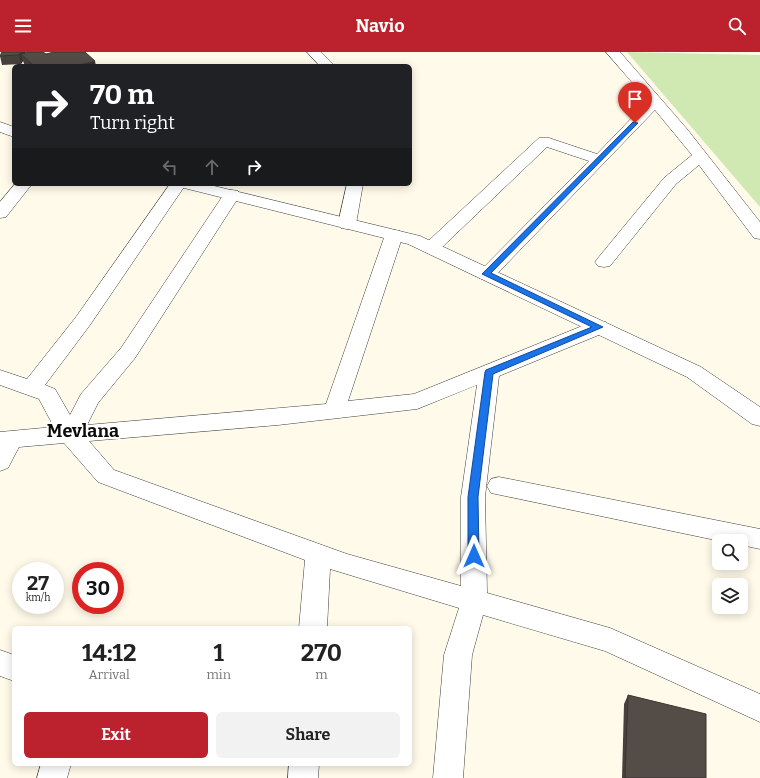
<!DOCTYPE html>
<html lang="en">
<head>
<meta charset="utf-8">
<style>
  :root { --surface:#fff; --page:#f2f2f2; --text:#222; --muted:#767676; --accent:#bc222d }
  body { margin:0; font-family:Bitter,serif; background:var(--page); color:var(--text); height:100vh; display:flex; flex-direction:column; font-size:15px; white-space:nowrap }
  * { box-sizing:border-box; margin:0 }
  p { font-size:13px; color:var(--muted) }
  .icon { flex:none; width:22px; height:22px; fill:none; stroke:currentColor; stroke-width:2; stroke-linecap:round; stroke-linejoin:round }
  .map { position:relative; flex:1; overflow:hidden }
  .panel { position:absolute; left:12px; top:574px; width:400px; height:140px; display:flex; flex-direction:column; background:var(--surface); border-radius:6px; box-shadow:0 2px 10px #0003 }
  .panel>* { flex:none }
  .hud { position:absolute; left:12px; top:12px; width:400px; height:122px; border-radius:6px; box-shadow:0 2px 10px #0003; background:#202124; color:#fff; overflow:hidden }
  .controls { position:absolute; left:712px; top:482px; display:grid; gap:8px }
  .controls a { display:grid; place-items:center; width:36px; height:36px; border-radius:6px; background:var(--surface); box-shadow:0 2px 10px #0003; font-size:20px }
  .speed { position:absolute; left:12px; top:510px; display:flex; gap:8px; font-size:20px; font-weight:700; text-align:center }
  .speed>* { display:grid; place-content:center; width:52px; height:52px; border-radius:50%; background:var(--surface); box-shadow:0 2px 10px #0003; line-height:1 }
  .speed small { font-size:10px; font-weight:400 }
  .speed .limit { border:6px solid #d22; background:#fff; color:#111 }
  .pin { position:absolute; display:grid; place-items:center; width:34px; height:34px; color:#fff; margin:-41px -17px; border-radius:50% 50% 50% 0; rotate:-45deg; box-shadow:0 0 4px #0007 }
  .pin .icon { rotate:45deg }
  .me { position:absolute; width:44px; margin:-22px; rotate:0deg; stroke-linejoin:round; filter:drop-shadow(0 0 3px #0008) }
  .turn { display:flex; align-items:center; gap:14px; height:84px; padding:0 12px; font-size:18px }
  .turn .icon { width:52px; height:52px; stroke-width:2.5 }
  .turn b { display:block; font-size:28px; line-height:34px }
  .lanes { display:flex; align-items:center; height:38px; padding:0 12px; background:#0003; justify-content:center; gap:20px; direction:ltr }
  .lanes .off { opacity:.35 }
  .eta { display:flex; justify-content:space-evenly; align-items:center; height:68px; text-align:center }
  .eta b { font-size:24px; font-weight:700; line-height:28px }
  .cta { display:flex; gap:8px; margin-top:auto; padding:8px 12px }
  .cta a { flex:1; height:46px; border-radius:6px; background:var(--accent); color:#fff; font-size:16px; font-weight:700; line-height:46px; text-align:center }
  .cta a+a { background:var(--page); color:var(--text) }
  header { display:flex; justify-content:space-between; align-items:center; height:52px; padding:0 12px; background:var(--accent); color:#fff; font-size:18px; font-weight:700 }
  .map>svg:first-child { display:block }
</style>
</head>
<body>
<header><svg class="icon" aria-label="menu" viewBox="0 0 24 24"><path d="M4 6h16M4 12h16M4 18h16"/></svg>Navio<svg class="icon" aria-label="search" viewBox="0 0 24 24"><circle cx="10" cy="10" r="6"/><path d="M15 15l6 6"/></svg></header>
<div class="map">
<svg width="760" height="726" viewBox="0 0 760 726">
  <rect width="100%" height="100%" fill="#fffae9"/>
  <path fill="#d0e9b3" d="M627 0 760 3V155Z"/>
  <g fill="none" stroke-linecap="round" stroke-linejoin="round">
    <g stroke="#3e3e3e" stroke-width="1">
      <g id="minor">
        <path d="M307 0H321L335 14H320Z"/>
        <path d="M606 0H620L687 77 760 170V187L754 186 699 113 676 132 610 214 604 215 598 214 595 210 598 206 664 126 692 103 655 58 493 226 486 228 479 226 477 222 589 109 547 95 437 200 431 201 425 200 422 196 425 192 539 86H549L597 102 648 49Z"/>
        <path d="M15 132H32L6 165 0 166V150Z"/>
        <path d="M170 132H186L90 273 45 333 55 337 70 363 81 342 121 296 226 139 232 138 238 139 240 143 135 306 98 351 87 373 326 352 385 183 388 179 394 178 400 179 403 183 348 349 414 342 592 270 599 269 606 270 609 275 606 280 499 324 485 445 487 541 610 576 760 642V670L605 599 483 563 472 603 463 726H433L444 603 459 556 330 517 327 576H299L305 508 98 430 64 391 19 395 8 416 0 419V380L54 375 39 347 0 333V318L27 327 76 265ZM477 333 461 445V534L347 502 114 418 89 389 278 373 417 357Z"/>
        <path d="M347 132H363L356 172 353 176 347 177 341 176 338 172Z"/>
        <path d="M499 425 760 477V497L741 493V489H720L491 441 487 434 491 427Z"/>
        <path d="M0 598 14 603V629L0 624Z"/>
        <path d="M41 712H71L67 726H37Z"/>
        <path d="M289 712H319L318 726H288Z"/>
      </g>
    </g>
    <g stroke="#3e3e3e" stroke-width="1">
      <g id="tertiary">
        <path d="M0 70 14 75V85L0 80Z"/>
        <path d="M178 132H206L420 184 701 315 760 355V374L752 372 687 325 408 192 180 135Z"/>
      </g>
    </g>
    <use href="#minor" fill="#fff" fill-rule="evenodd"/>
    <use href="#tertiary" fill="#fff" fill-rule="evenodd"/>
  </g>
  <g fill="#47413d">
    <path d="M25 0 26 1 46 2 96 14H25L23 9 21 12 2 13 0 4Z"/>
    <path d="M628 643 706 726H622L624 652Z"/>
  </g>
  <g fill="#3a3532">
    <path d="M10 0H28H25L26 4 21 2 23 9 21 12 19 3Z"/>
    <path d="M95 9 96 14H76Z"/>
  </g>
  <g fill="#534c47" stroke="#3a3532">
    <path d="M2 0H21L19 3 0 4Z"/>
    <path d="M29 0H43L46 2 54 0H85L95 9 76 14H34L21 2Z"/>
    <path d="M628 643 706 662V726H625Z"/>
  </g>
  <path fill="#1a73e8" stroke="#114b97" d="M633 70 638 71 491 221 603 275 493 322 478 445 479 504 474 509 470 507 468 504V445L485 320 486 318 592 275 482 222Z"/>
  <g text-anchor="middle" stroke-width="4" stroke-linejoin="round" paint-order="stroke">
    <g font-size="18" font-weight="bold" fill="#0b0b0b" stroke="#fff">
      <text x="83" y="385">Mevlana</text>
    </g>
  </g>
</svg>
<div class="controls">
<a><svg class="icon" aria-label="search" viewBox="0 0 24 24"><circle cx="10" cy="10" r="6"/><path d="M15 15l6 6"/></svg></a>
<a><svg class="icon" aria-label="layers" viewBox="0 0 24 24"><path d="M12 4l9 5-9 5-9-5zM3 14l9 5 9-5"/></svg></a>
</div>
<div class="speed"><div>27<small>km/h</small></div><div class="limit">30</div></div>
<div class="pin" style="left:635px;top:71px;background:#d93025"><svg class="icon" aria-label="arrive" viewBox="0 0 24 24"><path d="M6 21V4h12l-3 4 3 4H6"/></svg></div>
<svg class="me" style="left:474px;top:504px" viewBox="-20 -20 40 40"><path d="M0-17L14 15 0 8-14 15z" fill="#1a73e8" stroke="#fff" stroke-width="4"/></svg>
<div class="hud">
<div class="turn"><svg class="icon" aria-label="right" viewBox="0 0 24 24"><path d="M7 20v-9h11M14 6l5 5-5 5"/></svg><div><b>70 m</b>Turn right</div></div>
<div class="lanes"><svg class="icon off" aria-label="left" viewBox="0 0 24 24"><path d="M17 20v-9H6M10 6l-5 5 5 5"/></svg><svg class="icon off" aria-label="ahead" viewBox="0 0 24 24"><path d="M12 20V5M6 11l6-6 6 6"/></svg><svg class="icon" aria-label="right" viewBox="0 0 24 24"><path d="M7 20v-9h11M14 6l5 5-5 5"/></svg></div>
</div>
<section class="panel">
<div class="eta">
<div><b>14:12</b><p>Arrival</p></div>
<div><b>1</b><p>min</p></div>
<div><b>270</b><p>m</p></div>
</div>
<div class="cta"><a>Exit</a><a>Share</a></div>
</section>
</div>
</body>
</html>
